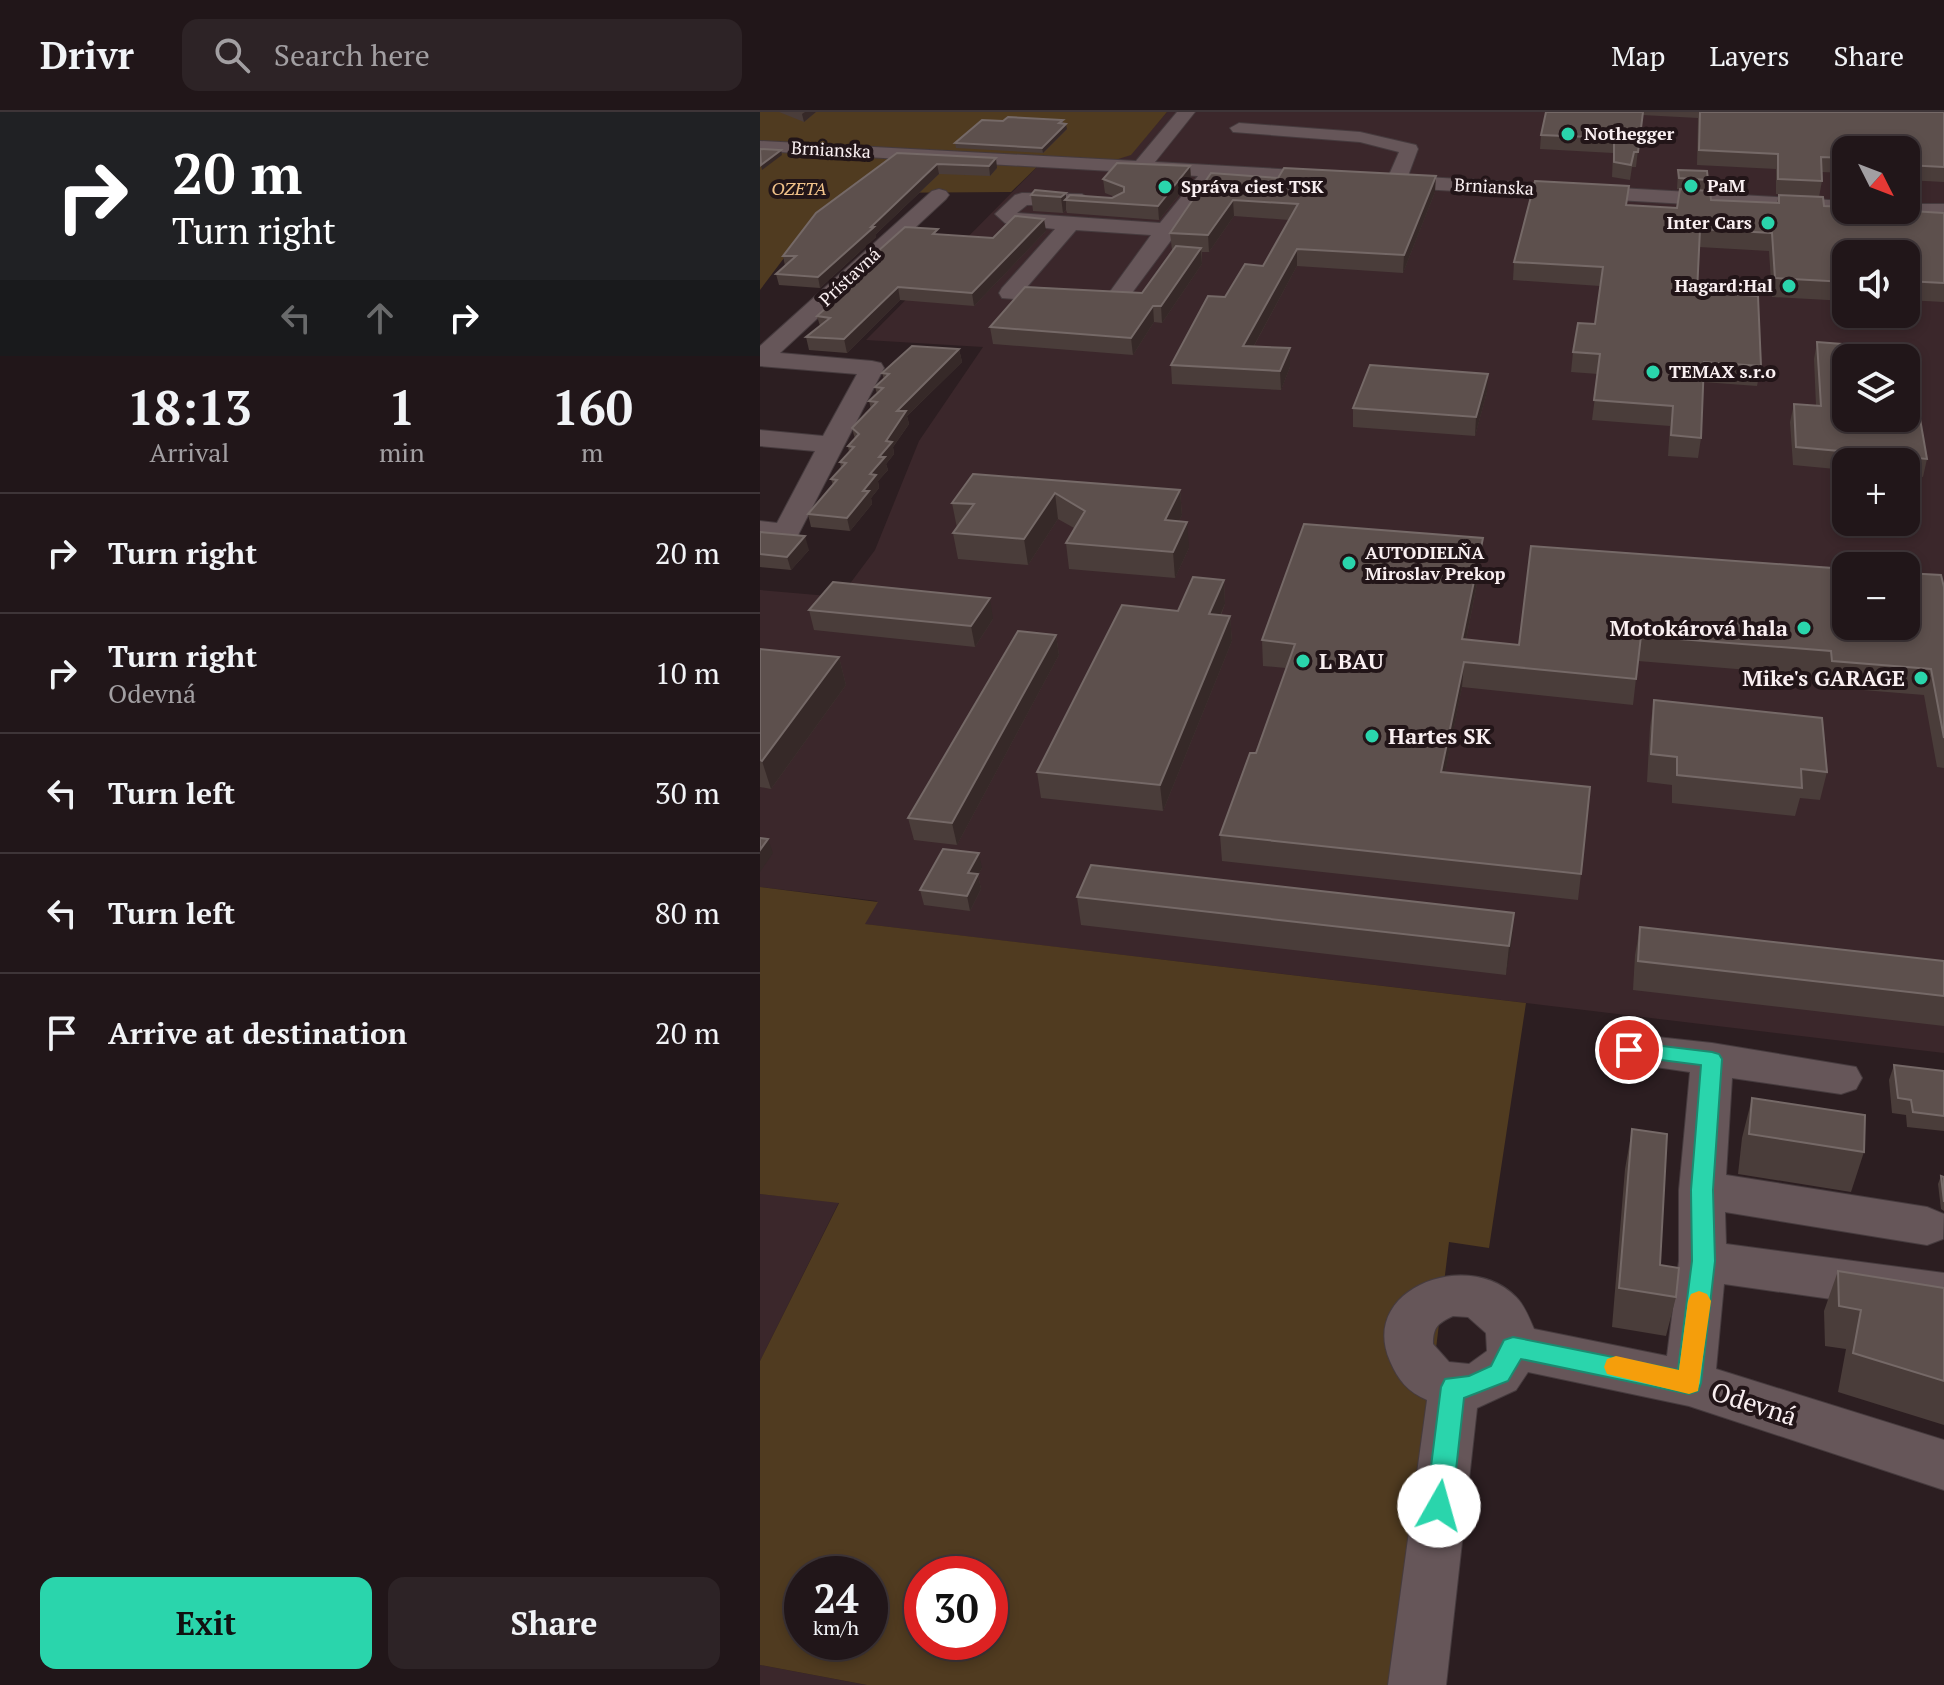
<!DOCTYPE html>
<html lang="en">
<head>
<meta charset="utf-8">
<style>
  :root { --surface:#211619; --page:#2d2326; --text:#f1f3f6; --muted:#a29fa2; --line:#3e3538; --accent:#2ad5ac }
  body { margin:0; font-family:"PT Serif",serif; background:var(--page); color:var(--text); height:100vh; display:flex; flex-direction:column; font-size:30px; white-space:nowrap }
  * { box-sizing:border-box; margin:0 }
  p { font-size:26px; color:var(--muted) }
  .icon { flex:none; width:44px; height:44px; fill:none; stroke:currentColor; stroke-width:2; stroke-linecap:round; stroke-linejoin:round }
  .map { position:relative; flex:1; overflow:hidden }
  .drawer { display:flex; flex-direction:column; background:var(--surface); width:760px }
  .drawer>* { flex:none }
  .top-card { background:#202124; color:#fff; overflow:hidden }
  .needle { width:52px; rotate:132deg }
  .buttons { position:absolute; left:1072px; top:24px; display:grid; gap:16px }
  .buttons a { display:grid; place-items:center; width:88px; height:88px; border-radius:16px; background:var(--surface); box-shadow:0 4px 12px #0003,0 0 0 2px var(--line); font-size:40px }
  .speed { position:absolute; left:24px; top:1444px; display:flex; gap:16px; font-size:40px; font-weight:700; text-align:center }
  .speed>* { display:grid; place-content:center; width:104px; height:104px; border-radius:50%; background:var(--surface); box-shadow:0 4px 12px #0003,0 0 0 2px var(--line); line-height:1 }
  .speed small { font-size:20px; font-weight:400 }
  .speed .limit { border:12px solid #d22; background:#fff; color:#111 }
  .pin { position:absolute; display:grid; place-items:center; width:68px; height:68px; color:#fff; margin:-34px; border:4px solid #fff; border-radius:50%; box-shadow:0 2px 8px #0007 }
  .me { position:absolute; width:88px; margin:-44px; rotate:7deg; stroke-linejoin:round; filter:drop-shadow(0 0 6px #0008) }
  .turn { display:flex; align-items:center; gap:28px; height:168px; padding:0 40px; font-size:36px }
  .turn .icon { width:104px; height:104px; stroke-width:2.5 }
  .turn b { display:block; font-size:56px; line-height:68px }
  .lanes { display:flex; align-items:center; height:76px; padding:0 40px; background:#0003; justify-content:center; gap:40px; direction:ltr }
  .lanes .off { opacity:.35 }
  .eta { display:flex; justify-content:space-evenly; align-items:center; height:136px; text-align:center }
  .eta b { font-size:48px; font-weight:600; line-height:56px }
  .cta { display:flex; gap:16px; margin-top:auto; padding:16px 40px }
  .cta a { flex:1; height:92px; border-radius:16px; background:var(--accent); color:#111; font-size:32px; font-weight:600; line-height:92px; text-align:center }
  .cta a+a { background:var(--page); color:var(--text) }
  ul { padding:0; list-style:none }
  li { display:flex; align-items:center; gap:24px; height:120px; padding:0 40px; border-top:2px solid var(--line) }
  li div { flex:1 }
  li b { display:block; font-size:30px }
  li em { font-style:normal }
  header { display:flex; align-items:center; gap:48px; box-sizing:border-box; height:112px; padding:0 40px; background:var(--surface); border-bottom:2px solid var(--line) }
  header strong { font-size:38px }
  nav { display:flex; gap:44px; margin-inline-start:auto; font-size:28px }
  .search { width:560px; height:72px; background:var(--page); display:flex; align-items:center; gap:20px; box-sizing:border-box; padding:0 28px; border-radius:16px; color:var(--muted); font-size:30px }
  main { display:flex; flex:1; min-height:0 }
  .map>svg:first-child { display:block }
</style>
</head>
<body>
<header>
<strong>Drivr</strong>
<div class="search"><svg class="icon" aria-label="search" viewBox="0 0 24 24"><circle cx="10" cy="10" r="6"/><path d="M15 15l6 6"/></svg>Search here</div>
<nav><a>Map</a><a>Layers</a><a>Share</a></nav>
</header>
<main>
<section class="drawer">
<div class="top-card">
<div class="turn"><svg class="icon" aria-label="right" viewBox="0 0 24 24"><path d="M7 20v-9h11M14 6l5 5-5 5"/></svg><div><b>20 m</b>Turn right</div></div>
<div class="lanes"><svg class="icon off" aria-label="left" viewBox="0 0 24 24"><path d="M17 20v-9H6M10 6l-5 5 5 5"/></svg><svg class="icon off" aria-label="ahead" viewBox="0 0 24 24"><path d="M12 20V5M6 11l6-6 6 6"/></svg><svg class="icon" aria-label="right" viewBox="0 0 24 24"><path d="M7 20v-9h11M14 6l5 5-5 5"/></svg></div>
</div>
<div class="eta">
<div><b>18:13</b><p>Arrival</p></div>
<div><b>1</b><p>min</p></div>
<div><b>160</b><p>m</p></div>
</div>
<ul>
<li><svg class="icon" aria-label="right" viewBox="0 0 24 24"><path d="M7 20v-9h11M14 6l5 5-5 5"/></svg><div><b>Turn right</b></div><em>20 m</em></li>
<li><svg class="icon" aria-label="right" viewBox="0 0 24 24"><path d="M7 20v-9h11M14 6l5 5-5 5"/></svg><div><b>Turn right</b><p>Odevná</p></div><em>10 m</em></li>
<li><svg class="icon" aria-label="left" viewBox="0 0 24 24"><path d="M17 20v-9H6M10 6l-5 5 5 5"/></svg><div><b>Turn left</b></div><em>30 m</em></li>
<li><svg class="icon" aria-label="left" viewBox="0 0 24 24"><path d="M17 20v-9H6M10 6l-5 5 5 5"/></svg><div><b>Turn left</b></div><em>80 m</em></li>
<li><svg class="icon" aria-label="arrive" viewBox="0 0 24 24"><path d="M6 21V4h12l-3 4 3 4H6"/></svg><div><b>Arrive at destination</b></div><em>20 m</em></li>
</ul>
<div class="cta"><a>Exit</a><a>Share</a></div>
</section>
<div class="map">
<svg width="1184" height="1573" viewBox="0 0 1184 1573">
  <rect width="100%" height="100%" fill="#2c1e21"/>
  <g fill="#3b272b" fill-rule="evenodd">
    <path d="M407 0H1184V941L104 812 117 789 0 775V478L80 485 115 438 159 329 223 235 106 228 281 51 370 43ZM1086 38H1146V98H1086ZM1086 142H1146V202H1086ZM1086 246H1146V306H1086ZM1086 350H1146V410H1086ZM1086 454H1146V514H1086Z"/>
    <path d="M0 1082 79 1090 0 1249Z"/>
    <path d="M0 1553 107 1573H0Z"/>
  </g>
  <g fill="#503b20" fill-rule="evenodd">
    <path d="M0 0H407L371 43 355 48 0 29Z"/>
    <path d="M0 37 281 51 251 80 101 81 45 118 0 178Z"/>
    <path d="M0 775 118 790 105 812 766 891 729 1136 689 1130 635 1573H107L0 1553V1249L79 1091 0 1082ZM42 1462H110V1530H42ZM162 1462H230V1530H162Z"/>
  </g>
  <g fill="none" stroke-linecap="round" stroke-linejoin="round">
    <g stroke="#463b3e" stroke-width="2">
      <g id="minor">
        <path d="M417 0H435L395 50 572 60 582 66 572 72 458 65 363 193 355 195 242 186 239 181 242 176 295 117 245 111 235 102 255 83 262 81 322 82 332 88 329 92 267 93 257 101 400 111 438 64 0 39V29L376 49ZM316 118 391 123 349 181 267 175Z"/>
        <path d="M479 11 600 20 656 33 658 37 648 64 1086 89V98H1094L1086 101 626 75 616 69 619 65 629 63 639 40 600 30 473 20 470 16Z"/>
        <path d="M179 77 186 79 189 83 186 87 20 241 112 249 121 251 124 256 36 427 26 430 0 427V409L17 411 55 339 0 334V318L63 324 97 262 0 254V234L172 79Z"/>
        <path d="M1146 92H1184V104H1134L1124 98H1146Z"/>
        <path d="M869 922 952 931 1096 955 1102 966 1096 977 1081 982 972 966 966 1063 1167 1095 1184 1102 1183 1127 1167 1133 965 1100 966 1132 1184 1161V1203L964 1172 956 1257 1184 1328V1378L929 1294 768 1260 756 1278 717 1296 686 1573H628L667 1288C648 1280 638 1268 630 1249 598 1176 709 1136 756 1185 765 1194 769 1206 774 1217L907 1244 919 1149V1078L930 960 854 949 848 938 854 927ZM693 1204 708 1205 726 1221 727 1239 709 1252 689 1250 673 1232C673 1215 678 1211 693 1204Z"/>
      </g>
    </g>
    <use href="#minor" fill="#665659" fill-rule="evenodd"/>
  </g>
  <g fill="#4a3d3a">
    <path d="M19 0H56L44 10Z"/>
    <path d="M786 0H1184V70L1146 68V38H1086V61L1062 60V69L1059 85 1016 82V57L937 53 938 6 882 3 876 55H872L870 68 852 65 853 41 780 37 781 23Z"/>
    <path d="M303 8V11L307 17 283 41 196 36 195 31 243 9Z"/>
    <path d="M137 41 237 56 230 64 179 62 116 122V125L60 176 19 173 16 162 25 154 23 144Z"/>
    <path d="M430 54 431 68 399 108 307 101 306 98 303 101 273 99 271 83 306 81V86H352L355 85 345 81 343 67Z"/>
    <path d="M918 58 948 68 946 78 917 77Z"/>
    <path d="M451 61 675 80 643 161 537 154 494 234 530 236V255L521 278 412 272 411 253 465 185 503 154 529 108 474 104 449 140H442V152L402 211 394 210 373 243 233 232 230 215 382 181 414 138H412L410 121Z"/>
    <path d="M1019 83 1064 94 1184 101V190L1146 188V142H1086V189L1012 185 1009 139 939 135 937 180 1001 254 997 274 943 270 941 326 938 346 908 344 910 314 832 308 838 262 811 260 813 240 835 212 840 174 753 168 754 150 867 93 917 96 951 88 1017 91Z"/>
    <path d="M286 119 214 194 140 188 87 241 49 238 46 225 60 214 57 204 91 173 89 165 179 123 233 126Z"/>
    <path d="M1057 230 1086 246 1167 347 1163 365 1146 363V350H1086V358L1033 353 1030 310 1034 292 1056 294 1054 247Z"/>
    <path d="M199 237 202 250 147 304 149 312 133 335 134 342 126 352 128 358 118 369 119 376 111 386 112 392 90 419 51 415 48 402 73 373 71 367 81 356 80 350 89 340 88 334 95 327 92 316 111 297 109 289 117 282 115 275 124 267 122 261Z"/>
    <path d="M727 280 715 324 593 315V296Z"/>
    <path d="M213 362 420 378 422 403 419 409 429 436 415 466 309 457 306 431 314 416 298 407 268 453 198 447 193 421 197 416 192 391Z"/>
    <path d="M0 420 49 438 31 458 0 455Z"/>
    <path d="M723 426 721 451 706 528 759 533 1184 475V656L1177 655 1164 583 1066 575 1065 564 878 549 873 593 702 575 685 660 821 762 818 788 462 749 460 723 496 641 526 556 503 554 502 528Z"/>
    <path d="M464 468 465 492 461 503 470 504 472 529 403 699 281 686 277 660 418 499Z"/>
    <path d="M49 498 233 507 215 535 54 518Z"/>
    <path d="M296 523 299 543 197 733 154 728 148 706Z"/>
    <path d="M0 537 79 545 86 573 11 677 0 675Z"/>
    <path d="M894 588 1067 660 1060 688 1040 686 1035 704 912 691V673L887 670 890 615Z"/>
    <path d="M222 756 218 763 221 777 210 799 164 793 160 778Z"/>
    <path d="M317 785 754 801 746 863 321 813Z"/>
    <path d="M880 815 1184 849V914L873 878 875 843Z"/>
    <path d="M1134 953 1184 959V1019L1147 1015 1146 1003 1132 1001 1129 968Z"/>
    <path d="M992 986 1104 1040 1091 1080 978 1062 982 1026Z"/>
    <path d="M872 1017 900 1153 916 1185 906 1224 852 1215 865 1057Z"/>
    <path d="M1181 1064 1184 1065V1099L1181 1097 1178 1072Z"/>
    <path d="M1078 1159 1184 1176V1313L1078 1280 1086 1237 1065 1234 1064 1199Z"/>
  </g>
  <g fill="#362928">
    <path d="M45 0H56L44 10 42 2Z"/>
    <path d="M306 12 307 17 283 41 282 36Z"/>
    <path d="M21 38 22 43 2 58 1 53Z"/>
    <path d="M236 46 237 56 230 64 229 54Z"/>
    <path d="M177 52 179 62 116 122V125L60 176 58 165Z"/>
    <path d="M430 54 431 68 399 108 398 94Z"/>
    <path d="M676 64 675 80 643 161 644 143Z"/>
    <path d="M306 81V98L303 101 301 85Z"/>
    <path d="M473 88 474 104 449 140 448 123Z"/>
    <path d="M284 107 286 119 214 194 212 181Z"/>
    <path d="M441 136 442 152 402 211 401 194Z"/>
    <path d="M537 137V154L484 252 483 234Z"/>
    <path d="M138 175 140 188 87 241 84 227Z"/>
    <path d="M393 194 394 210 373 243 371 226Z"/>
    <path d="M530 236V255L521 278 520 259Z"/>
    <path d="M199 237 202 250 147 304 149 312 133 335 134 342 126 352 128 358 118 369 119 376 111 386 112 392 90 419 87 406 103 379 126 329 137 299Z"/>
    <path d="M728 262 727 280 715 324 716 305Z"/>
    <path d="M420 378 422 403 407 434 405 408Z"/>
    <path d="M295 381 298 407 268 453 264 427Z"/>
    <path d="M427 410 429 436 415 466 413 440Z"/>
    <path d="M45 424 49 438 31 458 27 445Z"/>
    <path d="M723 426 721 451 701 553 702 527Z"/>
    <path d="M464 468 465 492 450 527 449 502Z"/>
    <path d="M230 486 233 507 215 535 211 514Z"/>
    <path d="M470 504 472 529 403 699 400 673Z"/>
    <path d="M296 523 299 543 197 733 192 711Z"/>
    <path d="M79 545 86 573 11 677 2 649Z"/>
    <path d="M704 550 702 575 680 686 681 660Z"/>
    <path d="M8 727 13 741 0 760V738Z"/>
    <path d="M219 741 222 756 218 763 221 777 210 799 207 784 208 761Z"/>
    <path d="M754 801 752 829 746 863 749 834Z"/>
  </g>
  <g fill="#5d504d" stroke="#756967" stroke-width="2">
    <path d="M786 0H883L878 40H874L871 53 854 50V26L781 23Z"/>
    <path d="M940 0H1184V55L1146 53V38H1086V46L1061 45 1062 69 1018 67V42L939 38Z"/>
    <path d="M248 5 303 8 299 11 306 12 282 36 195 31 222 8 243 9Z"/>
    <path d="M0 37 21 38 1 53Z"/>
    <path d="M137 41 236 46 229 54 177 52 111 115H114L58 165 16 162 36 144H23L56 101Z"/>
    <path d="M357 51 430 54 398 94 305 88 310 83 352 86 364 80V75L343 67Z"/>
    <path d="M524 56 676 64 644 143 537 137 483 234 530 236 520 259 411 253 448 184 465 185 485 152 503 154 538 92 473 88 448 123 410 121 451 61 518 66Z"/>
    <path d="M918 58 947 59 948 68 919 66Z"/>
    <path d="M775 69 869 74 866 93 917 96 920 77 950 79 951 88 1019 91V83L1063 85 1064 94 1086 95V98H1134L1184 101V171L1146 169V142H1086V170L1015 166 1012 121 940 117 937 180 998 184 1001 254 944 250 941 326 911 323 913 294 834 288 840 242 813 240 818 211 835 212 843 155 754 150Z"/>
    <path d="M275 78 306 81 301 85 271 83Z"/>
    <path d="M255 104 284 107 212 181 138 175 84 227 46 225 70 206 57 204 99 166 89 165 145 115 178 117 173 122 233 126Z"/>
    <path d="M416 134 441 136 401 194H393L371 226 230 215 265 175 382 181Z"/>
    <path d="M1057 230 1133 236 1134 246H1086V306H1146V300L1159 301 1167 347 1036 335 1034 292 1061 294Z"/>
    <path d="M152 234 199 237 137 299H146L126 329 132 330 119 345H125L110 362 116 363 103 379H109L87 406 48 402 77 368 71 367 86 351 80 350 94 335 88 334 99 322 92 316 117 290 109 289 123 276 115 275 129 262 122 261Z"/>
    <path d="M610 253 728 262 716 305 593 296Z"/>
    <path d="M213 362 420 378 405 408 427 410 413 440 306 431 325 399 295 381 264 427 193 421 214 392 192 391Z"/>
    <path d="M544 412 723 426 702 527 759 533 771 434 1086 457V514H1146V461L1181 463 1184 475V626L1171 557 1072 549 1071 539 881 524 876 567 704 550 681 660 830 675 821 762 460 723 490 641H496L535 532 502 528Z"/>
    <path d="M0 420 45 424 27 445 0 442Z"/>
    <path d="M433 465 464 468 449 502 470 504 400 673 277 660 362 493 418 499Z"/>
    <path d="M73 470 230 486 211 514 49 498Z"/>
    <path d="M258 519 296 523 192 711 148 706Z"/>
    <path d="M0 537 79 545 2 649 0 648Z"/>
    <path d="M894 588 1062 606 1067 660 1041 657 1042 676 917 663V645L891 642Z"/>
    <path d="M0 726 8 727 0 738Z"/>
    <path d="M183 737 219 741 208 761 218 762 207 784 160 778Z"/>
    <path d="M331 753 754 801 749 834 317 785Z"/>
    <path d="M880 815 1184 849V884L878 849Z"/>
    <path d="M1134 953 1184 959V1004L1153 1000 1151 988 1138 986Z"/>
    <path d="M992 986 1105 1003 1104 1040 989 1022Z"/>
    <path d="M872 1017 907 1022 900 1153 919 1156 916 1185 859 1176Z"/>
    <path d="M1181 1064 1184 1065V1090Z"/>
    <path d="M1078 1159 1184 1176V1269L1093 1241 1101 1198 1079 1194Z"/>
  </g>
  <path fill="#2ad5ac" stroke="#1b8a70" stroke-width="2" d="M869 930 952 940 959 942 962 947 953 1078 955 1149 941 1271 938 1279 929 1282 761 1247 748 1269 704 1286 692 1394 688 1403 679 1406 670 1403 666 1394 681 1275 685 1267 709 1264 731 1254 744 1228 753 1225 918 1258 932 1149 931 1078 941 953 862 943 859 938 862 933Z"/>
  <path fill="#f59e0b" d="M939 1179 947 1182 951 1189 938 1279 929 1282 847 1262 844 1255 847 1247 856 1244 919 1258 928 1189 931 1182Z"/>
  <g fill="#2ad5ac" stroke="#221518" stroke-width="3">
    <circle cx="808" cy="22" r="8"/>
    <circle cx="931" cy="74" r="8"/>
    <circle cx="405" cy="75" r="8"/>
    <circle cx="1008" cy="111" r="8"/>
    <circle cx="1029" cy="174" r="8"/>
    <circle cx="893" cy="260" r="8"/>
    <circle cx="589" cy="451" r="8"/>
    <circle cx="1044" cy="516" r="8"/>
    <circle cx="543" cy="549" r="8"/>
    <circle cx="1161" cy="566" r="8"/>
    <circle cx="612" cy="624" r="8"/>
  </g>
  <g text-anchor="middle" stroke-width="8" stroke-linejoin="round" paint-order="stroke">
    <g font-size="18" font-weight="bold" fill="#f9eff1" stroke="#221518" text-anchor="start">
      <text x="824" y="28">Nothegger</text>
      <text x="947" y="80">PaM</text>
      <text x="421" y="81">Správa ciest TSK</text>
      <text x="992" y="117" text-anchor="end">Inter Cars</text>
      <text x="1013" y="180" text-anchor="end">Hagard:Hal</text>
      <text x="909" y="266">TEMAX s.r.o</text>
      <text x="605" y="447">AUTODIELŇA<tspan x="605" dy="21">Miroslav Prekop</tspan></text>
    </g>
    <g font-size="18" fill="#f9eff1" stroke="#221518">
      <text transform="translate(71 38) rotate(3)" y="6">Brnianska</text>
      <text transform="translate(734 75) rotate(3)" y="6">Brnianska</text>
      <text transform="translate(90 165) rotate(-43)" y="6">Prístavná</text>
    </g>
    <g font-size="18" font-style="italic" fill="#efc189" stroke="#221518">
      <text x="39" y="83">OZETA</text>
    </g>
    <g font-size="22" font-weight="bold" fill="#f9eff1" stroke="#221518" text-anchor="end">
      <text x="1028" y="524">Motokárová hala</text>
      <text x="559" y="557" text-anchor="start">L BAU</text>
      <text x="1145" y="574">Mike's GARAGE</text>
      <text x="628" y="632" text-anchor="start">Hartes SK</text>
    </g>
    <g font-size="26" fill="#f9eff1" stroke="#221518">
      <text transform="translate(994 1292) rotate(18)" y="9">Odevná</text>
    </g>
  </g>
</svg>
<div class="buttons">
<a><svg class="needle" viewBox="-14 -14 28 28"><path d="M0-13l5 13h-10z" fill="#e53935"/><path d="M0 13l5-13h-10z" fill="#a29fa2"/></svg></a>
<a><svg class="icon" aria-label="sound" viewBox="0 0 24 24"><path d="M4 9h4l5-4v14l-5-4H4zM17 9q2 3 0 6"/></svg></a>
<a><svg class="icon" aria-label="layers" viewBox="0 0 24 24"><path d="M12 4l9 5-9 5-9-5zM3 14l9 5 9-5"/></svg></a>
<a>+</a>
<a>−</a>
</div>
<div class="speed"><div>24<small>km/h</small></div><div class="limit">30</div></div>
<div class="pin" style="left:869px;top:938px;background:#d93025"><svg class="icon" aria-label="arrive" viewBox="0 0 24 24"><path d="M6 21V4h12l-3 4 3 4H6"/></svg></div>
<svg class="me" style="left:679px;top:1394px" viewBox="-20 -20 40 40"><circle r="19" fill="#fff"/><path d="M0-13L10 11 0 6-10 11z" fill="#2ad5ac"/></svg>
</div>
</main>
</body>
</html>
